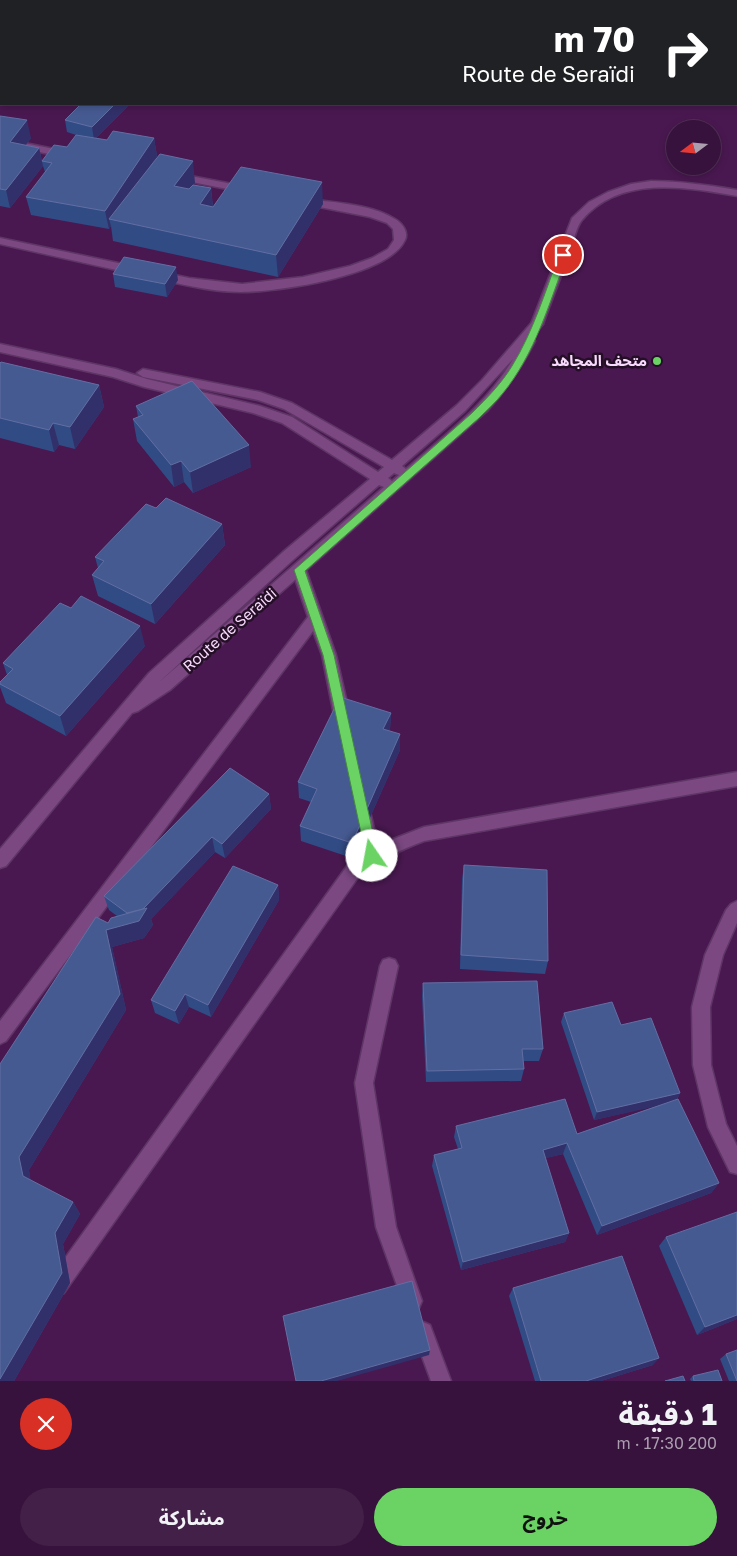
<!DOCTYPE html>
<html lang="ar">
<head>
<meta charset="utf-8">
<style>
  :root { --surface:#37123c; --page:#422047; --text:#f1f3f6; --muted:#aa9eaf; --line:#513256; --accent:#6ad364 }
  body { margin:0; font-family:"Golos Text","Noto Sans Arabic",sans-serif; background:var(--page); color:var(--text); direction:rtl; height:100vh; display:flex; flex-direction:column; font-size:19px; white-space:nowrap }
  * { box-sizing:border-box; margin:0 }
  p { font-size:16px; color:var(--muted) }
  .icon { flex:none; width:28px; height:28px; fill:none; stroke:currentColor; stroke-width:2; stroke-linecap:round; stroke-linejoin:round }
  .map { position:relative; height:1381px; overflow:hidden; direction:ltr }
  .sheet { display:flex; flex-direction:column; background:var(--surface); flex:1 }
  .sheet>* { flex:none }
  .guide { position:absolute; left:0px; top:0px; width:738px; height:105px; box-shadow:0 2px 8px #0003,0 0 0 1px var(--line); direction:rtl; background:#202124; color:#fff; overflow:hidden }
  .needle { width:32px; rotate:254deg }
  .controls { position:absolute; left:666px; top:120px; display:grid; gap:10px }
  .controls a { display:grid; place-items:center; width:55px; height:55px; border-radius:50%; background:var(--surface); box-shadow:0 2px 8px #0003,0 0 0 1px var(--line); font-size:25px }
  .pin { position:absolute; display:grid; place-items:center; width:42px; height:42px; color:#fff; margin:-21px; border:2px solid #fff; border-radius:50%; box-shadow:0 1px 5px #0007 }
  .me { position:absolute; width:55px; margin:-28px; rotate:348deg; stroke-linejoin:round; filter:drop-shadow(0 0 4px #0008) }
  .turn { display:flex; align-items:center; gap:18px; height:105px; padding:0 20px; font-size:22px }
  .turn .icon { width:65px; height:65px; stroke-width:2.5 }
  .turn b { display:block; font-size:35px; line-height:42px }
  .round { display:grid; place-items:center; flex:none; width:52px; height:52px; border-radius:26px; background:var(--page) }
  .summary { display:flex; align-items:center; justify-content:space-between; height:85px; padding:0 20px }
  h1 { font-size:30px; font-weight:700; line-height:38px }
  .primary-button { display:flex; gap:10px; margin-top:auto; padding:10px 20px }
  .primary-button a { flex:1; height:58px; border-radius:30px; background:var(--accent); color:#111; font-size:20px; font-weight:700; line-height:58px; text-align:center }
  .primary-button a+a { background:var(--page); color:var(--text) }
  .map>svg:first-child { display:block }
</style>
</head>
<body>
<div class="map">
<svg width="737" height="1381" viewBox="0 0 737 1381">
  <rect width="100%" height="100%" fill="#491850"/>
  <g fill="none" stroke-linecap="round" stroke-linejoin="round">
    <g stroke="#5e3565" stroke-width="3">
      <g id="street">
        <path d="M431 0H442L443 1H432Z"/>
        <rect x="736" y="63" width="1" height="7"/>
        <path d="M0 138 69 152 74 155 69 158 0 144Z"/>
        <path d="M175 173 248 187 253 190 248 193 171 178 170 176 171 174Z"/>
        <path d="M651 181C680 181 708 185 737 190V196C686 187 620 175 582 220 576 227 574 240 571 249 562 274 552 299 543 324L537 328 533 327 531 324 572 218 589 202 608 192 631 184Z"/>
        <path d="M303 198C332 203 369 203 395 219 402 223 409 232 405 240 389 276 277 292 241 292 209 292 178 283 148 277 98 266 49 255 0 244V238L189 278 242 284 303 277 350 266 372 258 388 249 394 240 393 229 387 223 370 217 299 203 298 201Z"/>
        <path d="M299 565 304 566 306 570 336 655 351 720 348 724 343 726 338 724 335 720 322 655 313 631 6 1041 0 1044V1021L308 617 292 570 294 566Z"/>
        <path d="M737 772V786L424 841C400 850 379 860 359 876L64 1293 57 1296 50 1293 47 1286 50 1279 347 866 363 854 354 808 356 803 362 801 368 803 378 845 424 827Z"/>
        <path d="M737 901V923L723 955 710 1007 711 1065 726 1124 737 1146V1174L730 1172 708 1127 693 1065 692 1007 705 955 726 910 731 904Z"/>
        <path d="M389 958 395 960 398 966 373 1083 396 1227 422 1301 419 1308 412 1311 405 1308 376 1227 355 1083 380 966 383 960Z"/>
        <path d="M423 1322 430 1325 451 1381H431L413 1332 416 1325Z"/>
      </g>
    </g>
    <g stroke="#5e3565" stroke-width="3">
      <path id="secondary" d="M537 320 543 324 532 338 535 341C522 366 507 389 488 410L170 690 138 711 132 713 6 866 0 868V849L149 673 283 552 370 479 282 423 253 413 144 387 113 377 0 352V344L116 369 147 379 260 406 292 417 378 472 384 467 284 409 258 400 143 377 137 373 143 369 260 392 292 403 392 460 457 405 482 380 533 321ZM513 359C487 404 445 435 406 469L402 466 465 411ZM394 473 399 475 392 481 388 478ZM379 485 384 487 158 683 293 560Z"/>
    </g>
    <use href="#street" fill="#7b4882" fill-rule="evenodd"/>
    <use href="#secondary" fill="#7b4882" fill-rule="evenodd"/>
  </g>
  <g fill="#314b85">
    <path d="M654 0H737V38H736V1H654Z"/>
    <path d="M128 106 96 138 107 140 154 138 157 156 153 163 195 183 194 185 211 188 213 207 323 204 278 277 113 241 111 226 109 229 31 215 26 197 45 172 43 166 10 208 0 206V116L31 138 26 145 39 148 42 161 67 147 76 135 67 132 65 120Z"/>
    <path d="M113 274 178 280 167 297 115 287Z"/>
    <path d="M0 363 99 385 104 407 75 449 59 445 54 452 0 438Z"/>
    <path d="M136 406 251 467 193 493 184 482 174 487 137 441 133 419 138 417Z"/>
    <path d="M156 508 222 524 225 545 155 624 98 596 92 575 98 568 95 557Z"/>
    <path d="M145 646 66 736 6 703 0 687V682L7 675 3 663Z"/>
    <path d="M391 713 390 729 389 731 400 734V750L352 858 301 841 300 826 311 802 299 798 298 782Z"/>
    <path d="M269 794 271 809 225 858 215 852 151 919 153 925 144 938 112 947 126 1010 29 1170 30 1180 73 1202 80 1214 63 1244 70 1283 14 1381H0V1064L108 923 117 916 109 910 104 896Z"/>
    <path d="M464 865 548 961 545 974 460 969 462 879Z"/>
    <path d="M278 885 279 900 211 1017 189 1007 179 1024 155 1013 151 1000Z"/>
    <path d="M423 983 543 1049 539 1061H523L524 1069 521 1081 426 1082 422 996Z"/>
    <path d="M564 1013 621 1025 680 1093 677 1099 719 1183 711 1193 597 1235 563 1154 545 1158 569 1233 565 1242 461 1270 432 1166 434 1155 458 1149 454 1137 456 1126 577 1134 659 1105 594 1120 561 1022Z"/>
    <path d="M666 1237 737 1319 697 1335 659 1246Z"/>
    <path d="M513 1288 653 1365 601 1381H535L509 1296Z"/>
    <path d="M726 1354 737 1381H729L720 1359Z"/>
    <path d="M693 1376 722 1381H691L690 1379Z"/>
  </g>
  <g fill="#32306a">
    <path d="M115 104H128V106L94 140 92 127Z"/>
    <path d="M27 120 31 138 14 160 10 142Z"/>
    <path d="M154 138 157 156 115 220 109 219 111 226 109 229 105 211Z"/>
    <path d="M39 148 43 166 10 208 6 190Z"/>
    <path d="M193 161 195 183 177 208 174 186Z"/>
    <path d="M322 182 323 204 278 277 276 255Z"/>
    <path d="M211 188 213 211 200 204Z"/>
    <path d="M176 267 178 280 167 297 165 284Z"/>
    <path d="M99 385 104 407 75 449 70 427Z"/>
    <path d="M53 423 59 445 54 452 49 430Z"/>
    <path d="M249 445 251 467 193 493 190 472Z"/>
    <path d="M181 461 184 482 174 487 171 465Z"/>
    <path d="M222 524 225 545 155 624 151 604Z"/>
    <path d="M140 626 145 646 66 736 60 716Z"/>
    <path d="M391 713 390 729 383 745V729Z"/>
    <path d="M400 734V750L352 858V843Z"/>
    <path d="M269 794 271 809 225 858 222 844Z"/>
    <path d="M212 837 215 852 151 919 153 925 144 938 112 947 126 1010 29 1170 32 1188 23 1176 19 1157 106 930 131 916Z"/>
    <path d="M278 885 279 900 211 1017 208 1005Z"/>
    <path d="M185 994 189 1007 179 1024 175 1011Z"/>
    <path d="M680 1093 676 1102 594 1120 597 1112Z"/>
    <path d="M567 1143 563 1154 539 1160 543 1150Z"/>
    <path d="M719 1183 711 1193 597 1235 602 1226Z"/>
    <path d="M73 1202 80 1214 63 1244 70 1283 14 1381H0V1379L55 1233Z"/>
    <path d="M569 1233 565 1242 461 1270 463 1262Z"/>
    <path d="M737 1315V1319L697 1335 705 1327Z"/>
    <path d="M430 1350 429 1355 337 1381H321Z"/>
    <path d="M659 1358 653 1365 601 1381H586Z"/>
  </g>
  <g fill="#465a92" stroke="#626ea2">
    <path d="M690 0H737V7H736V1H699Z"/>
    <path d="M81 104H115L92 127 65 120Z"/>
    <path d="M0 116 27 120 10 142 39 148 6 190 0 189Z"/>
    <path d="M113 131 154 138 105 211 26 197 52 163 42 161 54 145 67 147 76 135 107 140Z"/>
    <path d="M160 154 193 161 174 186 189 189 193 185 211 188 200 204 213 207 241 167 322 182 276 255 109 219Z"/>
    <path d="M124 257 176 267 165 284 113 274Z"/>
    <path d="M1 362 99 385 70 427 53 423 49 430 0 418V363Z"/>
    <path d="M192 381 249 445 190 472 181 461 171 465 133 419 143 415 136 406Z"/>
    <path d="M166 498 222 524 151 604 92 575 104 561 95 557 146 504 156 508Z"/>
    <path d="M81 596 140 626 60 716 0 684V682L13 669 3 663 60 603 71 608Z"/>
    <path d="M340 697 391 713 383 729 400 734 352 843 300 826 317 789 298 782Z"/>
    <path d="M230 768 269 794 222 844 212 837 143 909 127 913 104 896Z"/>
    <path d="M464 865 547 870 548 961 461 955Z"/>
    <path d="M233 866 278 885 208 1005 185 994 175 1011 151 1000Z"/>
    <path d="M147 908 139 921 106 930 120 994 19 1157 23 1176 73 1202 55 1233 62 1273 0 1379V1064L96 917 108 923 111 918Z"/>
    <path d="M537 981 543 1049H522L524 1069 427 1071 423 983Z"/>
    <path d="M612 1002 621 1025 651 1018 680 1093 597 1112 564 1013Z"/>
    <path d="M565 1099 577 1134 678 1099 719 1183 602 1226 567 1143 543 1150 569 1233 463 1262 434 1155 462 1148 456 1126Z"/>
    <path d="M737 1212V1315L705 1327 666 1237Z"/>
    <path d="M622 1256 659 1358 586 1381H541L513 1288Z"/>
    <path d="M412 1281 430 1350 321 1381H296L283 1316Z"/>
    <path d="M737 1350V1381L726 1354Z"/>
    <path d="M718 1370 722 1381H694L693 1376Z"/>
    <path d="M683 1376 685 1381H665Z"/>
  </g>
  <path fill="#6ad364" stroke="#458941" d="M563 252 567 255C550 302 535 354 503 393 496 402 487 410 479 418L305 571 334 655 378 856 376 860 372 861 367 860 366 856 323 655 294 570 472 413C487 398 501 384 512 366 533 332 545 292 559 255Z"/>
  <circle fill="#6ad364" stroke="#240f27" stroke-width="2" cx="657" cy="361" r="5"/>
  <g text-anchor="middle" stroke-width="5" stroke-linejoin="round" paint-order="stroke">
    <g font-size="15" font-weight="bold" fill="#f8dbfc" stroke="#240f27" text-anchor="end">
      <text x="647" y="366">متحف المجاهد</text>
    </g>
    <g font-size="15" fill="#f8dbfc" stroke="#240f27">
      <text transform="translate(230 630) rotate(-41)" y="5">Route de Seraïdi</text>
    </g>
  </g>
</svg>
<div class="controls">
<a><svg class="needle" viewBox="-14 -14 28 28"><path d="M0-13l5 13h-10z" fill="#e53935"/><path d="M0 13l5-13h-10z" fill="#aa9eaf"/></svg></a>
</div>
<div class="pin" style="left:563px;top:255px;background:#d93025"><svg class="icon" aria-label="arrive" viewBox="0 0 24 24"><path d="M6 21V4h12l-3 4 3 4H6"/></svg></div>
<svg class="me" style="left:372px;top:856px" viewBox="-20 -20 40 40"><circle r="19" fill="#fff"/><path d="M0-13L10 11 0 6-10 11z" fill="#6ad364"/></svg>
<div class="guide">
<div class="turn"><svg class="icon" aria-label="right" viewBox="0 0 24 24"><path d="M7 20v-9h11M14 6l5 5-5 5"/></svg><div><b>70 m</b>Route de Seraïdi</div></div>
</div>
</div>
<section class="sheet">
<div class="summary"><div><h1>1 دقيقة</h1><p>200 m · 17:30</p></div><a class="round" style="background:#d93025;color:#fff"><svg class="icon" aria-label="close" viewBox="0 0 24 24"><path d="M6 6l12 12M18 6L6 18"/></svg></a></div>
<div class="primary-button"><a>خروج</a><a>مشاركة</a></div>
</section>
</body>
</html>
